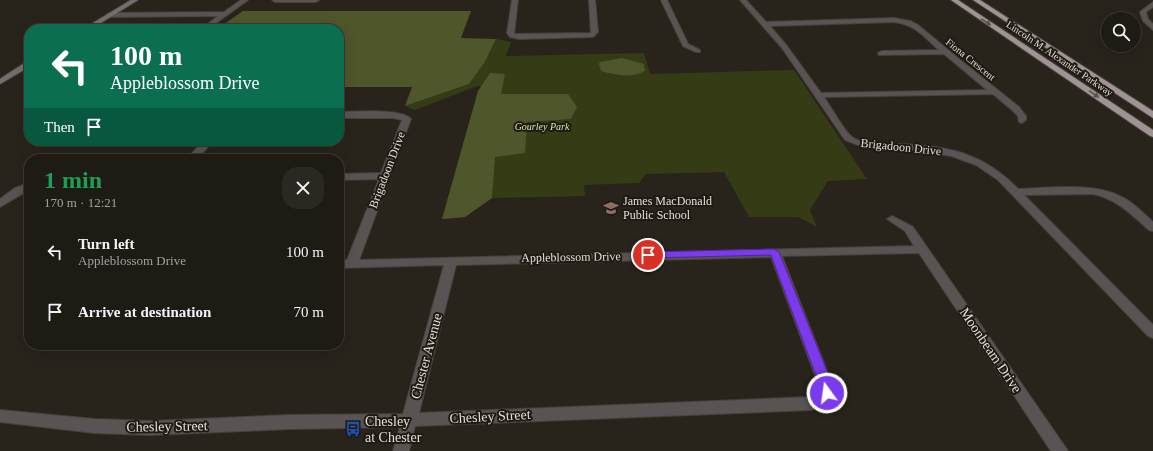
<!DOCTYPE html>
<html lang="en">
<head>
<meta charset="utf-8">
<style>
  :root { --surface:#1e1b15; --page:#2b2822; --text:#f1f3f6; --muted:#a1a1a0; --line:#3c3934 }
  body { margin:0; font-family:Georgia,serif; background:var(--page); color:var(--text); height:100vh; display:flex; flex-direction:column; font-size:15px; white-space:nowrap }
  * { box-sizing:border-box; margin:0 }
  p { font-size:13px; color:var(--muted) }
  .icon { flex:none; width:22px; height:22px; fill:none; stroke:currentColor; stroke-width:2; stroke-linecap:round; stroke-linejoin:round }
  .map { position:relative; flex:1; overflow:hidden }
  .details { position:absolute; left:24px; top:154px; width:320px; height:196px; display:flex; flex-direction:column; background:var(--surface); border-radius:16px; box-shadow:0 4px 16px #0002,0 0 0 1px var(--line) }
  .details>* { flex:none }
  .guide { position:absolute; left:24px; top:24px; width:320px; height:122px; border-radius:16px; box-shadow:0 4px 16px #0002,0 0 0 1px var(--line); background:#0b6e4f; color:#fff; overflow:hidden }
  .buttons { position:absolute; left:1101px; top:12px; display:grid; gap:8px }
  .buttons a { display:grid; place-items:center; width:40px; height:40px; border-radius:50%; background:var(--surface); box-shadow:0 4px 16px #0002,0 0 0 1px var(--line); font-size:20px }
  .pin { position:absolute; display:grid; place-items:center; width:34px; height:34px; color:#fff; margin:-17px; border:2px solid #fff; border-radius:50%; box-shadow:0 1px 4px #0007 }
  .me { position:absolute; width:44px; margin:-22px; rotate:346deg; stroke-linejoin:round; filter:drop-shadow(0 0 3px #0008) }
  .turn { display:flex; align-items:center; gap:14px; height:84px; padding:0 20px; font-size:18px }
  .turn .icon { width:52px; height:52px; stroke-width:2.5 }
  .turn b { display:block; font-size:28px; line-height:34px }
  .then { display:flex; align-items:center; height:38px; padding:0 20px; background:#0003; gap:8px; font-size:15px }
  .round { display:grid; place-items:center; flex:none; width:42px; height:42px; border-radius:16px; background:var(--page) }
  .head { display:flex; align-items:center; justify-content:space-between; height:68px; padding:0 20px }
  h1 { font-size:24px; font-weight:700; line-height:30px; color:#1e9e55 }
  ul { padding:0; list-style:none }
  li { display:flex; align-items:center; gap:12px; height:60px; padding:0 20px }
  li div { flex:1 }
  li b { display:block; font-size:15px }
  li em { font-style:normal }
  .map>svg:first-child { display:block }
</style>
</head>
<body>
<div class="map">
<svg width="1153" height="451" viewBox="0 0 1153 451">
  <rect width="100%" height="100%" fill="#28241c"/>
  <path fill="#353b14" d="M496 39 511 42 506 56 644 53 650 74 794 70 867 179 828 181 810 210 817 227 798 217H749L724 172 646 174 639 183 584 185 585 196 492 198 465 217 442 219 478 91 481 86H477L415 110 405 106 469 84 485 62Z"/>
  <g fill="#4f562b">
    <path d="M243 11H471L461 38 496 39 485 62 469 84 405 106 412 87H339V29H217Z"/>
    <path d="M622 58 644 64V68L646 70C633 79 615 75 601 71L599 64 600 62Z"/>
    <path d="M490 73 505 74 501 94H568L577 107 571 119 527 122 525 153 495 157 492 198 465 217 442 219 478 91Z"/>
  </g>
  <g fill="none" stroke-linecap="round" stroke-linejoin="round">
    <g stroke="#46423a" stroke-width="2">
      <g id="minor">
        <path d="M241 0H248L208 29H201L218 16 109 17 106 15 109 13 224 12Z"/>
        <path d="M272 0H319L316 2H275Z"/>
        <path d="M512 0H518L514 34 591 33 589 0H595L598 32 593 37 519 39 510 37 507 33Z"/>
        <path d="M661 0H667L688 44 700 50V52H696L683 46Z"/>
        <path d="M740 0H746L766 22 894 18 910 21 918 25 959 59 1019 107 1026 116V120L1022 123 1019 122 1018 116 1013 111 993 94 824 97C831 107 844 131 852 137 865 146 885 144 900 144 949 146 983 153 1018 189 1049 188 1095 182 1122 197 1134 203 1143 213 1153 222V231L1149 230C1132 215 1117 199 1093 194L1024 195 1153 325V338L1148 336 998 180 976 165 951 156 926 152 866 148 845 140 782 48ZM894 22C916 25 923 36 939 50L882 51 878 53 879 55 944 54 987 90 821 93 787 46 770 26Z"/>
        <path d="M339 112C355 112 401 108 411 119L359 260 914 246 905 231 887 219 892 216 913 227 1068 451H1051L919 253 782 256 833 386C834 401 824 406 811 410L415 426 409 451H393L400 427 291 429 150 435 94 433 0 422V410L94 419 150 421 291 415 403 414 444 265 339 268V260H347L379 179 339 180V174L381 173 402 120 393 118H339ZM771 257 819 386 818 393 812 397 419 413 456 265Z"/>
        <path d="M203 141H213L197 159H187Z"/>
        <path d="M29 183V190L0 207V199L15 188Z"/>
      </g>
    </g>
    <g stroke="#46423a" stroke-width="2">
      <path id="tertiary" d="M1153 2V7L1146 12 1148 19 1153 24V30L1143 21 1140 12Z"/>
    </g>
    <g stroke="#46423a" stroke-width="2">
      <g id="secondary">
        <path d="M131 0H138L91 29H83Z"/>
        <path d="M26 62H29V67L0 84V79Z"/>
      </g>
    </g>
    <g stroke="#46423a" stroke-width="2">
      <g id="motorway">
        <path d="M951 0H958L1153 130V137L1150 136Z"/>
        <path d="M973 0H980L1153 111V118Z"/>
      </g>
    </g>
    <use href="#minor" fill="#595354" fill-rule="evenodd"/>
    <use href="#tertiary" fill="#595354" fill-rule="evenodd"/>
    <use href="#secondary" fill="#766d6f" fill-rule="evenodd"/>
    <use href="#motorway" fill="#a09396" fill-rule="evenodd"/>
  </g>
  <defs><path id="oneway-solid" d="M-6-.8H1V-3.2L6.5 0L1 3.2V.8H-6Z"/></defs>
  <g fill="#59514e">
    <use href="#oneway-solid" transform="translate(986 22) rotate(33)"/>
    <use href="#oneway-solid" transform="translate(1094 94) rotate(35)"/>
  </g>
  <path fill="#7c3aed" stroke="#51269a" d="M774 249 779 252 833 386V393L831 397 827 398 822 397 820 386 771 255 648 258 643 255 648 252Z"/>
  <defs>
    <g id="school-bare" transform="scale(1.2)"><path d="M0-5L7-2L0 1L-7-2ZM-4 1L0 2.5L4 1V4Q0 6-4 4Z" fill="#8d6e63" stroke="#1f1b13" stroke-width="2.5" paint-order="stroke"/></g>
    <g id="bus-bare" transform="scale(1.2)"><path d="M-5-6H5V4H4V6H2V4H-2V6H-4V4H-5ZM-3.5-4V0h7V-4ZM-3.5 1.2v1.5H-2V1.2ZM2 1.2v1.5H3.5V1.2Z" fill="#1a4fb4" stroke="#1f1b13" stroke-width="2.5" paint-order="stroke"/></g>
  </defs>
  <g fill-rule="evenodd">
    <use href="#school-bare" x="611" y="208"/>
    <use href="#bus-bare" x="353" y="429"/>
  </g>
  <g text-anchor="middle" stroke-width="4" stroke-linejoin="round" paint-order="stroke">
    <g font-size="10" fill="#e1dfd9" stroke="#1f1b13">
      <text transform="translate(1060 58) rotate(34)" y="4">Lincoln M. Alexander Parkway</text>
      <text transform="translate(971 59) rotate(39)" y="4">Fiona Crescent</text>
    </g>
    <g font-size="10" font-style="italic" fill="#d9e79f" stroke="#1f1b13">
      <text x="542" y="130">Gourley Park</text>
    </g>
    <g font-size="12" fill="#e1dfd9" stroke="#1f1b13">
      <text transform="translate(901 147) rotate(6)" y="4">Brigadoon Drive</text>
      <text transform="translate(387 170) rotate(-69)" y="4">Brigadoon Drive</text>
      <text transform="translate(571 257) rotate(-1)" y="4">Appleblossom Drive</text>
    </g>
    <g font-size="12" fill="#e1dfd9" stroke="#1f1b13" text-anchor="start">
      <text x="623" y="205">James MacDonald<tspan x="623" dy="14">Public School</tspan></text>
    </g>
    <g font-size="14" fill="#e1dfd9" stroke="#1f1b13">
      <text transform="translate(991 350) rotate(56)" y="5">Moonbeam Drive</text>
      <text transform="translate(426 356) rotate(-75)" y="5">Chester Avenue</text>
      <text transform="translate(490 416) rotate(-3)" y="5">Chesley Street</text>
      <text transform="translate(167 426) rotate(-1)" y="5">Chesley Street</text>
    </g>
    <g font-size="14" fill="#e1dfd9" stroke="#1f1b13" text-anchor="start">
      <text x="365" y="426">Chesley<tspan x="365" dy="16">at Chester</tspan></text>
    </g>
  </g>
</svg>
<div class="buttons">
<a><svg class="icon" aria-label="search" viewBox="0 0 24 24"><circle cx="10" cy="10" r="6"/><path d="M15 15l6 6"/></svg></a>
</div>
<div class="pin" style="left:648px;top:255px;background:#d93025"><svg class="icon" aria-label="arrive" viewBox="0 0 24 24"><path d="M6 21V4h12l-3 4 3 4H6"/></svg></div>
<svg class="me" style="left:827px;top:393px" viewBox="-20 -20 40 40"><circle r="17" fill="#7c3aed" stroke="#fff" stroke-width="3"/><path d="M0-11L8 9 0 5-8 9z" fill="#fff"/></svg>
<div class="guide">
<div class="turn"><svg class="icon" aria-label="left" viewBox="0 0 24 24"><path d="M17 20v-9H6M10 6l-5 5 5 5"/></svg><div><b>100 m</b>Appleblossom Drive</div></div>
<div class="then">Then<svg class="icon" aria-label="arrive" viewBox="0 0 24 24"><path d="M6 21V4h12l-3 4 3 4H6"/></svg></div>
</div>
<section class="details">
<div class="head"><div><h1>1 min</h1><p>170 m · 12:21</p></div><a class="round"><svg class="icon" aria-label="close" viewBox="0 0 24 24"><path d="M6 6l12 12M18 6L6 18"/></svg></a></div>
<ul>
<li><svg class="icon" aria-label="left" viewBox="0 0 24 24"><path d="M17 20v-9H6M10 6l-5 5 5 5"/></svg><div><b>Turn left</b><p>Appleblossom Drive</p></div><em>100 m</em></li>
<li><svg class="icon" aria-label="arrive" viewBox="0 0 24 24"><path d="M6 21V4h12l-3 4 3 4H6"/></svg><div><b>Arrive at destination</b></div><em>70 m</em></li>
</ul>
</section>
</div>
</body>
</html>
